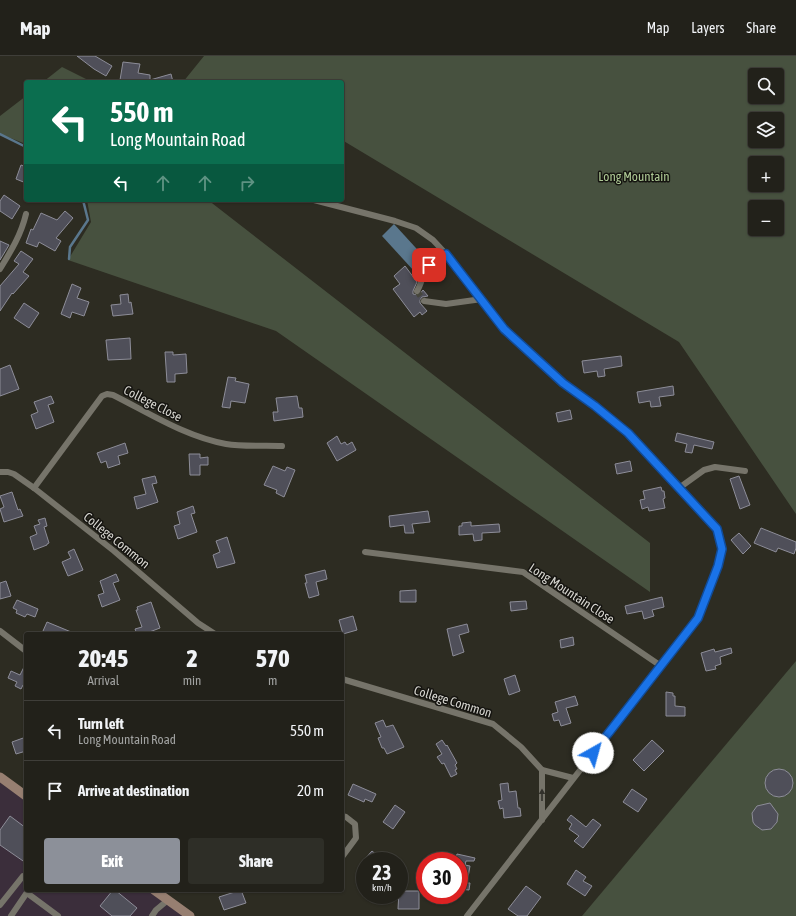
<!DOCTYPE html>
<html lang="en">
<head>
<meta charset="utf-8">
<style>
  :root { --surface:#22211a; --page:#2e2e27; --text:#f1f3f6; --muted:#a2a3a2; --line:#3f3e39; --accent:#8c9099 }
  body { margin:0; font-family:"Asap Condensed",sans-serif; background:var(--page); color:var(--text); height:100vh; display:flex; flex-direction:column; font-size:15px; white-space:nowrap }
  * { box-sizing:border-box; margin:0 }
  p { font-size:13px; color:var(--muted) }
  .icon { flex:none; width:22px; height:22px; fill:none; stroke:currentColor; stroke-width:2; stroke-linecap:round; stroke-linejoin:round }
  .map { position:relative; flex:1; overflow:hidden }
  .panel { position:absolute; left:24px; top:576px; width:320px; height:260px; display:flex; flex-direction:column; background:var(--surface); border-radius:4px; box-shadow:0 1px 3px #0004,0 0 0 1px var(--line) }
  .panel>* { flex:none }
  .guide { position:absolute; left:24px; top:24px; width:320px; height:122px; border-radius:4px; box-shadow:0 1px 3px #0004,0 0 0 1px var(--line); background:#0b6e4f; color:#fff; overflow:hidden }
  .buttons { position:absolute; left:748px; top:12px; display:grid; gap:8px }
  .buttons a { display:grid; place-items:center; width:36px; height:36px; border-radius:4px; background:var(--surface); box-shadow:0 1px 3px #0004,0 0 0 1px var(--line); font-size:20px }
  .speed { position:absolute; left:356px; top:796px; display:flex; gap:8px; font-size:20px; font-weight:700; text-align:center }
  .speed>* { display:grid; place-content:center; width:52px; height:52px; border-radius:50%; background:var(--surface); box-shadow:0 1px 3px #0004,0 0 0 1px var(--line); line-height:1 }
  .speed small { font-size:10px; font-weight:400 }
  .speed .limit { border:6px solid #d22; background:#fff; color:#111 }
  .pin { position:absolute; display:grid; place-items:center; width:34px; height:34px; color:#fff; margin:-17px; border-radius:8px; box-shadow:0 2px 6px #0006 }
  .me { position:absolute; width:44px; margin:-22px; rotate:38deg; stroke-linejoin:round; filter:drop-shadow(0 0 3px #0008) }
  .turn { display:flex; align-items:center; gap:14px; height:84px; padding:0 20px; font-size:18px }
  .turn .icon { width:52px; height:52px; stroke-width:2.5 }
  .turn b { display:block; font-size:28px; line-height:34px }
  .lanes { display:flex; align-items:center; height:38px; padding:0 20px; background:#0003; justify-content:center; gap:20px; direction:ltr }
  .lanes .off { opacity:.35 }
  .eta { display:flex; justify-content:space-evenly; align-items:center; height:68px; text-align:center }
  .eta b { font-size:24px; font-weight:800; line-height:28px }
  .primary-button { display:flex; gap:8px; margin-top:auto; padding:8px 20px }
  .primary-button a { flex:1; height:46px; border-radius:4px; background:var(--accent); color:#fff; font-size:16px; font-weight:800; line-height:46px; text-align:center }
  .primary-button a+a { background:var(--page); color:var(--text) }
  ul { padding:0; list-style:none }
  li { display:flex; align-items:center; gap:12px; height:60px; padding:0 20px; border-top:1px solid var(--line) }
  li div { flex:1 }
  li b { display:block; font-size:15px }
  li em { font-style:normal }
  header { display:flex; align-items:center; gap:24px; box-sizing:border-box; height:56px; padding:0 20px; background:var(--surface); border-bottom:1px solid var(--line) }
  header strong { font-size:19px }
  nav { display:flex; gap:22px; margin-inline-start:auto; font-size:14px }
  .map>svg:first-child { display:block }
</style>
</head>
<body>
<header>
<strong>Map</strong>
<nav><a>Map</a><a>Layers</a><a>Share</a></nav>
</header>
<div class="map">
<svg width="796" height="860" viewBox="0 0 796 860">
  <rect width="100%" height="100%" fill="#2d2c22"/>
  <path fill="#3b2e3b" d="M0 726 26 745V834H149L184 860H0Z"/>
  <g fill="#47513f" fill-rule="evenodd">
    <path d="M204 0H796V458L679 286 342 84V26H183ZM755 19H777V41H755ZM755 63H777V85H755ZM755 107H777V129H755ZM755 151H777V173H755Z"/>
    <path d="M62 11 92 26H43Z"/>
    <path d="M26 40V88L0 78V60Z"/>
    <path d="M87 144H208L650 487V536L276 275 68 204 91 166Z"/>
    <path d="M796 605V860H582Z"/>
  </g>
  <path fill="#5a778d" d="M394 168 426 203 414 215 382 180Z"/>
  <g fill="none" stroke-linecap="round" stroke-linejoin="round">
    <g stroke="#5a778d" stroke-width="2.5">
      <path d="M0 78 26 91"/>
      <path d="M69 203 70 191 88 164 83 144"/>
    </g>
  </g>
  <g fill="#4f4f59" stroke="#8d8d98">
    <path d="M77 0H95L112 10 106 20 94 13Z"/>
    <path d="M123 6 140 8 138 17 150 19V24L171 18 173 26H132L120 24Z"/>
    <path d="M21 109 26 111V127L16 123Z"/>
    <path d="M4 139 20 150 12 163 0 155V145Z"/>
    <path d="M65 155 73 162 56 182 61 185 55 195 39 186 37 191 26 187 31 173 33 174 41 157 57 164Z"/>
    <path d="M0 185 9 189 0 204Z"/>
    <path d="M21 195 33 203 23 216 29 220 13 238 12 237 0 255V230L19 208 14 205Z"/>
    <path d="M405 210 417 226 413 235V238L419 239 423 234 428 240 422 241 420 244V247L427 255 422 259 420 256 414 261 393 233 400 228 394 220Z"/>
    <path d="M72 228 81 232 77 242 89 246 84 260 72 256 70 262 61 258Z"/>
    <path d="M128 238 129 247 131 246 133 258 113 260 111 249 121 248 120 239Z"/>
    <path d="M24 247 39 257 29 272 14 262Z"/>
    <path d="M130 282 131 303 108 304 106 284Z"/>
    <path d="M165 296H173V299L186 298 187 317 175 318V326H167Z"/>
    <path d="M621 300 622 310 604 313 605 320 598 321 597 315 584 317 582 305Z"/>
    <path d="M10 309 19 333 0 340V313Z"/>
    <path d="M228 321 236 322 235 325 249 328 245 347 231 345 230 352 222 351Z"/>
    <path d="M673 330 674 339 659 341 661 350 651 351 650 345 639 347 637 336Z"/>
    <path d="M51 340 54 347 48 349 54 366 36 373 31 359 38 356 34 346Z"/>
    <path d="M297 340 299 352H302L303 361 274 365 273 356H278L276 342Z"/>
    <path d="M570 354 572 363 558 366 556 357Z"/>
    <path d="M677 377 714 386 712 393 694 389 692 397 685 396 687 388 675 385Z"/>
    <path d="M337 380 341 388 345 386 347 389 352 386 356 394 337 405 327 387Z"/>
    <path d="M125 387 128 397 118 400 120 408 108 412 106 405 101 407 97 397Z"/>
    <path d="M189 398H200V402L208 401V409H200V419H190Z"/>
    <path d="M630 405 632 415 617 418 615 408Z"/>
    <path d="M273 410 285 415 287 411 295 414 284 441 276 437 277 434 264 429Z"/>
    <path d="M155 420 157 427 152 428 158 446 137 453 134 441 146 438 142 423Z"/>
    <path d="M739 420 750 449 740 453 730 423Z"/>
    <path d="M661 431 662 435H664L665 442 663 443 665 452 649 455 648 451 642 453 640 444 645 443 643 435Z"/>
    <path d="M12 436 18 454 20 453 23 460 4 466 0 453 4 451 0 440Z"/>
    <path d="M193 450 195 457 191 458 197 476 178 483 174 470 180 468 177 456Z"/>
    <path d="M428 455 430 466 412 468 414 477H405L404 469 390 471 389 460Z"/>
    <path d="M45 462 47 470 44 471 49 487 47 488V489L34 494 30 481 37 478 34 470 40 468 38 464Z"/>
    <path d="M471 466V470L499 468 500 476 482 477V484L474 485 473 478 459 479V470H462V467Z"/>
    <path d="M761 472 796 486V492L794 498 778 492 776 496 754 487Z"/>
    <path d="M739 477 751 490 743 498 731 484Z"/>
    <path d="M227 481 235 507 217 512 213 499 220 496 216 485Z"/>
    <path d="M74 493 83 514 68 520 62 506 71 502 68 496Z"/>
    <path d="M325 514 327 523 316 526 319 539 309 542 305 527H307L305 519Z"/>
    <path d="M116 518 119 525 113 527 120 544 102 551 98 539 104 537 100 525Z"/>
    <path d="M6 525 11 540 0 543V527Z"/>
    <path d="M416 534V546H400V535Z"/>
    <path d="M662 541 664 551 652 554 654 560 644 563 642 555 627 558 625 550Z"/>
    <path d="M17 544 38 553 35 561 27 558 25 561 16 557 17 554 13 552Z"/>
    <path d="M526 545 527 553 511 555 510 546Z"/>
    <path d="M151 546 160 572 144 578H137L135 573 142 571 136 554H138L137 551Z"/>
    <path d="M353 560 357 574 343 578 339 564Z"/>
    <path d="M47 566 76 578H44L45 576 43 575Z"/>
    <path d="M467 568 469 576 459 579 464 596 453 600 447 573Z"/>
    <path d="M573 581 574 589 561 592 560 584Z"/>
    <path d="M731 592 732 597 720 601 721 608 715 610 716 613 706 615 701 597 714 593 715 596Z"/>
    <path d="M26 607V630L23 629 21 633 15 630 17 626 8 622 11 615 20 619Z"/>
    <path d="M515 619 520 635 509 639 504 623Z"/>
    <path d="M666 636 673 637V640H675V650L685 651V660H666Z"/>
    <path d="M575 640 578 649 566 652 571 667 561 670 559 664 554 665 552 658 558 656 555 646Z"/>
    <path d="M383 664 386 671 393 669 404 691 387 698 384 692H382L378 682 381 681 375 667Z"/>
    <path d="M26 681V695L16 698 12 686Z"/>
    <path d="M442 684 446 690 447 689 457 707 455 709 457 713 455 714 457 718 451 721 444 707 442 708 437 701 442 698 436 688Z"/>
    <path d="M652 684 664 695 644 715 633 704Z"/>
    <circle cx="779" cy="727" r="14"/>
    <path d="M508 727 509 736 516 735 518 752H520L521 760 504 762 503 752 500 753 498 745 502 744 500 728Z"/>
    <path d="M353 728 376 738 372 746 365 743 364 746 348 739Z"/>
    <path d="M632 733 647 743 638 756 623 746Z"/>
    <path d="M770 747 778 758 777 766 771 773 762 774 755 769 753 766 752 757 757 750Z"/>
    <path d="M395 749 405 756 393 773 383 766Z"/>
    <path d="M571 759 586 771 593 763 601 769 583 792 574 785 579 780 569 773 572 768 567 764Z"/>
    <path d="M10 760 26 772V807L0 789V774Z"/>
    <path d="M372 795 384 805H363Z"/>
    <path d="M457 798 475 802 474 805H466L465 809 470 810 467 827H470L469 834 459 833V805H455Z"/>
    <path d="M576 814 586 821 583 825 592 830 585 840 567 828Z"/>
    <path d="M526 830 541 841 527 860H518L508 853Z"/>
    <path d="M113 834H115L137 852 130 860H112L100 850Z"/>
    <path d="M241 834 246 847 224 854 219 841Z"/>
    <path d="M399 835H419V853H398Z"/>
  </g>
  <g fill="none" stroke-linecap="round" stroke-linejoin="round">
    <path stroke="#46463c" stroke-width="6" stroke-dasharray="6 3" stroke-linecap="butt" d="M417 235 424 245"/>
    <g stroke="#76746a" stroke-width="6">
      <path d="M314 144 395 165 416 172 433 184 446 198"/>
      <path d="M0 213C11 195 21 179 26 158"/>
      <path d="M417 235C422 228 423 215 429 208 433 204 441 201 446 198L504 273 563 327 595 350 628 377 717 473 722 493 718 510 698 562 467 860"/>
      <path d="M424 245 446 248 482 243"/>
      <path d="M0 416H8L14 418 34 432 114 495 198 567 215 578"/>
      <path d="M34 432 102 340 107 338 113 339C149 357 186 381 226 388 243 391 264 389 282 390"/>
      <path d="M679 432 704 414 715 411 745 415"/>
      <path d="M365 496 523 516 661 610"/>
      <path d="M0 575 26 595"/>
      <path d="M342 623 493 668 521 691 542 714 573 722"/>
      <path d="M342 760 346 761 355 768 356 782 342 801"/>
      <path d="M542 764V714"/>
      <path d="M27 837 58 860"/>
      <path d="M0 849 23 820H26"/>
      <path d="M11 860 28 835"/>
      <path d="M152 860 156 854 168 844"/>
    </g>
    <g stroke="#977f71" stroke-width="9">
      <path d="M0 721 26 740"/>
      <path d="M154 834 190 860"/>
    </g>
  </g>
  <defs><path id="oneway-solid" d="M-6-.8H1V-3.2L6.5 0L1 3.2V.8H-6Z"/></defs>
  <use fill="#32312b" href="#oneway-solid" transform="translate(542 739) rotate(-90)"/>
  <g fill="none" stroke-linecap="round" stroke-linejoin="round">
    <g stroke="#114b97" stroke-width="10">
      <path id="route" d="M429 209 446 198 504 273 563 327 595 350 628 377 717 473 722 493 718 510 698 562 593 697"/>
    </g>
    <use href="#route" stroke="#1a73e8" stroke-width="7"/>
  </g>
  <g text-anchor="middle" stroke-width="3" stroke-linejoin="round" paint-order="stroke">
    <g font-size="13" fill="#aec995" stroke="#151410">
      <text x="634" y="125">Long Mountain</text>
    </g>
    <g font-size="13" fill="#d7d6d0" stroke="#151410">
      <text transform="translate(153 347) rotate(27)" y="5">College Close</text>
      <text transform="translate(117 484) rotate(39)" y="5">College Common</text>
      <text transform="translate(572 537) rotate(33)" y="5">Long Mountain Close</text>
      <text transform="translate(453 645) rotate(17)" y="5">College Common</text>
    </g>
  </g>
</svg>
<div class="buttons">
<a><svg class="icon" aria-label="search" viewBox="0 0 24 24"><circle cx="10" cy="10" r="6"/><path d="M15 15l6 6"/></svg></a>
<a><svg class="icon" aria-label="layers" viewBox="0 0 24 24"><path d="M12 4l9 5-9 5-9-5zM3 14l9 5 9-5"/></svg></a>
<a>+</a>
<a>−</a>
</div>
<div class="speed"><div>23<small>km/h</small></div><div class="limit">30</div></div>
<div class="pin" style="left:429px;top:209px;background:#d93025"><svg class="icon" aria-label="arrive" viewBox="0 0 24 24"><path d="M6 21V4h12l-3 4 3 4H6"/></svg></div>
<svg class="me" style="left:593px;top:697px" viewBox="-20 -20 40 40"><circle r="19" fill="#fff"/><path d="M0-13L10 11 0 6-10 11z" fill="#1a73e8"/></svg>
<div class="guide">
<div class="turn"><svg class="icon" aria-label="left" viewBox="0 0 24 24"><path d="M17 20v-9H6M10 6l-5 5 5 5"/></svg><div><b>550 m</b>Long Mountain Road</div></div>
<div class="lanes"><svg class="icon" aria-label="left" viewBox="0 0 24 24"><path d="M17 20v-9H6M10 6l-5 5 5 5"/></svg><svg class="icon off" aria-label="ahead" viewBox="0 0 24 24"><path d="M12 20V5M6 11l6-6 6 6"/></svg><svg class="icon off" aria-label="ahead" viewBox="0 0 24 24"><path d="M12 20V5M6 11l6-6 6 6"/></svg><svg class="icon off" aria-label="right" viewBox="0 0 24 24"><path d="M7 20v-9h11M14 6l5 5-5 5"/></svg></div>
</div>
<section class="panel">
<div class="eta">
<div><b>20:45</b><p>Arrival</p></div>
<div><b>2</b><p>min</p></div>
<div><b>570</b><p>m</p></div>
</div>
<ul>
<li><svg class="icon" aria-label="left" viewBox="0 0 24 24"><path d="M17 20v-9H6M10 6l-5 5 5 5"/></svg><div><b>Turn left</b><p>Long Mountain Road</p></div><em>550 m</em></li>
<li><svg class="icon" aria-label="arrive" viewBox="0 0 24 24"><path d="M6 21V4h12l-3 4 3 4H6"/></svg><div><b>Arrive at destination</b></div><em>20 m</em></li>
</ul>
<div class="primary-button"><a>Exit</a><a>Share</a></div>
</section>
</div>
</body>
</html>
